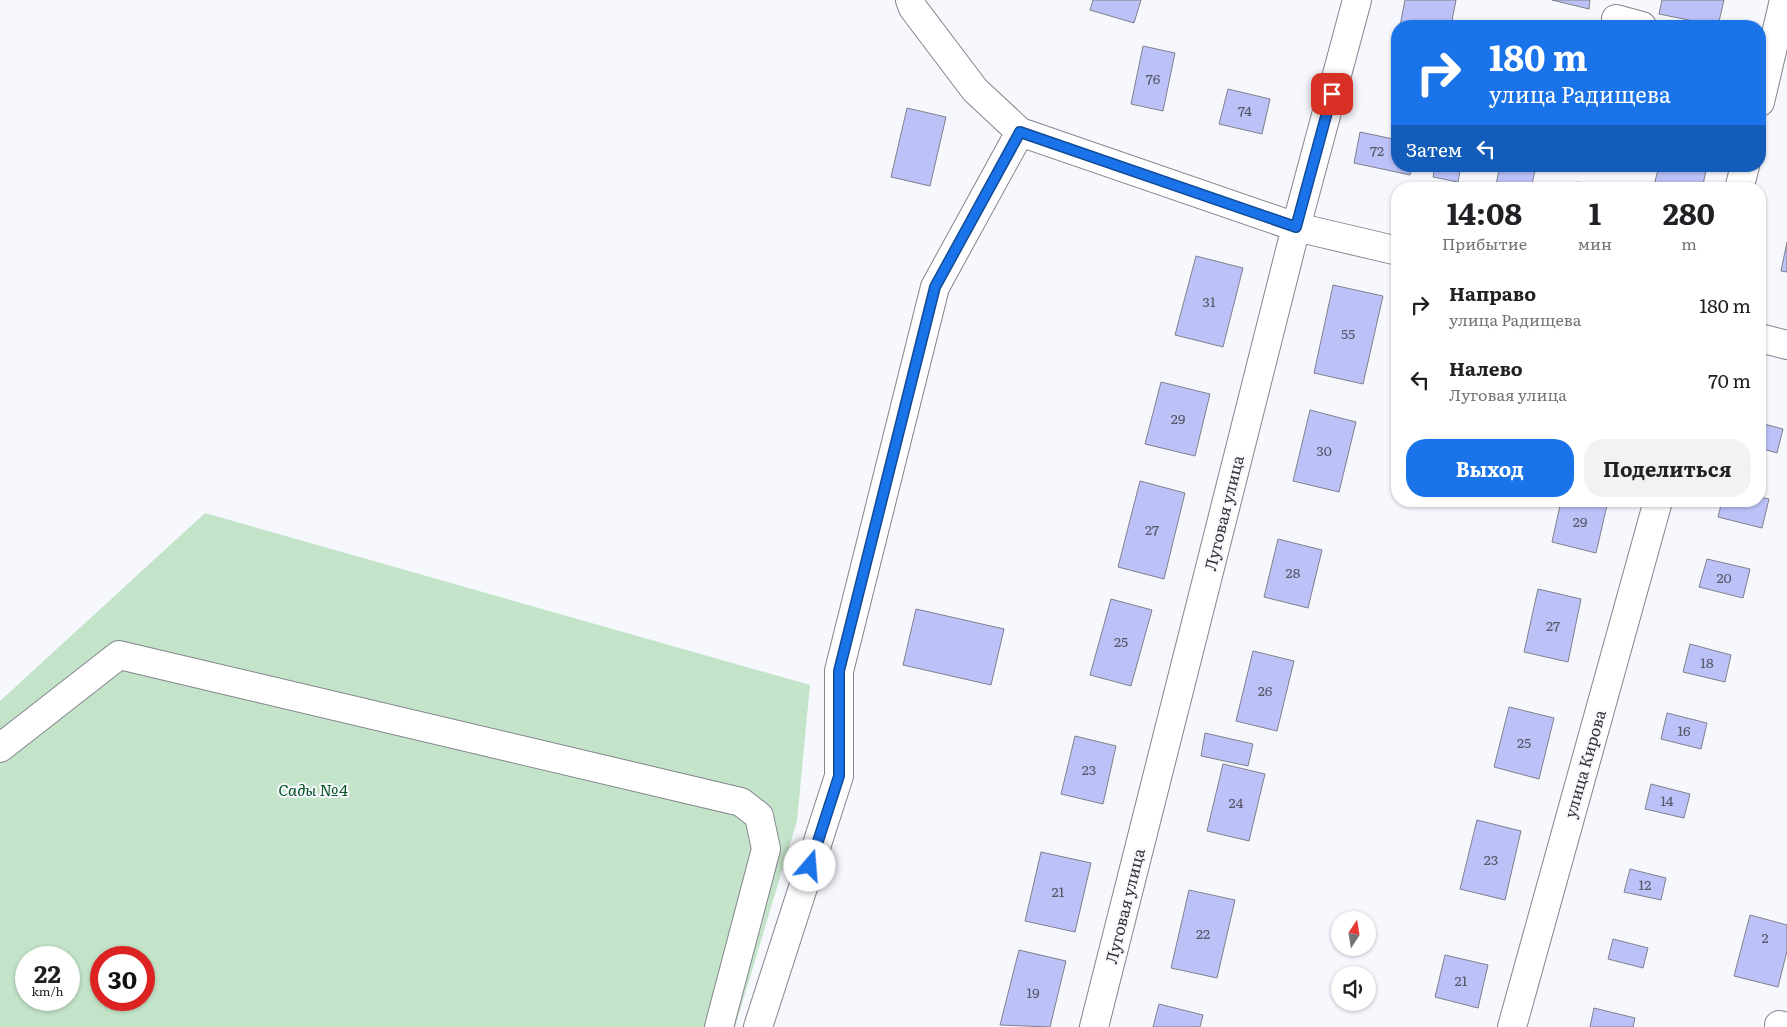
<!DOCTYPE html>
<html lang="ru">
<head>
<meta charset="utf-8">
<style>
  :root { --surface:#fff; --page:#f2f2f2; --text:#202124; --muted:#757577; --accent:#1a73e8 }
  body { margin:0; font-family:Literata,serif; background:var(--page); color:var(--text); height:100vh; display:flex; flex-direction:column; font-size:19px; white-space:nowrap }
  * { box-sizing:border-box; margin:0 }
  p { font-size:16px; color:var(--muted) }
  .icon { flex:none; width:28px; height:28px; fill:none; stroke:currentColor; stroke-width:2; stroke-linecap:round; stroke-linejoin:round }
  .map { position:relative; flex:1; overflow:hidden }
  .sheet { position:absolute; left:1391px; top:182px; width:375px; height:325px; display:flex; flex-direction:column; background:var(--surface); border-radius:20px; box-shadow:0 1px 4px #0004 }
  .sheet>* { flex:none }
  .guide { position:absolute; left:1391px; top:20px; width:375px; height:152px; border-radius:20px; box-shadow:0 1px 4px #0004; background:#1a73e8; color:#fff; overflow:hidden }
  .needle { width:32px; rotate:12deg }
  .tools { position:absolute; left:1331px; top:911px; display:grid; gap:10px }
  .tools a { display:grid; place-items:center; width:45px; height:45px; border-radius:50%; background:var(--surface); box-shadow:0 1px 4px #0004; font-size:25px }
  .speed { position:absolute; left:15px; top:946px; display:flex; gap:10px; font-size:25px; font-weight:700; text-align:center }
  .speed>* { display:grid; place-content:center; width:65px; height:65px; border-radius:50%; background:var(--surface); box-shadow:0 1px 4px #0004; line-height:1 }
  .speed small { font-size:12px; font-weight:400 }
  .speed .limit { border:8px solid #d22; background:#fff; color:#111 }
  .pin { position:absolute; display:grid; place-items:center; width:42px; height:42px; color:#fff; margin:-21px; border-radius:10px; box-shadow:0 2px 8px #0006 }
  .me { position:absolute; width:55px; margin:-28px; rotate:18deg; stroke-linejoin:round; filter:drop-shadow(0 0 4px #0008) }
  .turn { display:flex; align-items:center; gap:18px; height:105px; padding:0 15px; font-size:22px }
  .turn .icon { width:65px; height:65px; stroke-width:2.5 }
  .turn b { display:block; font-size:35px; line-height:42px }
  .then { display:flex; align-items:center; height:48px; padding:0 15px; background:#0003; gap:10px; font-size:19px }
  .eta { display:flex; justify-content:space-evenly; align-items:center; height:85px; text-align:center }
  .eta b { font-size:30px; font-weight:700; line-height:35px }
  .action { display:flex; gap:10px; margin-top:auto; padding:10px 15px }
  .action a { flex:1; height:58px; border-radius:20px; background:var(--accent); color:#fff; font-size:20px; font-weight:700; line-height:58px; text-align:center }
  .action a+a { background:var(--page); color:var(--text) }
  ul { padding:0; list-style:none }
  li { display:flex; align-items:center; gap:15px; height:75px; padding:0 15px }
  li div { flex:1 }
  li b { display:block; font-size:19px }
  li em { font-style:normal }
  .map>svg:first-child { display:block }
</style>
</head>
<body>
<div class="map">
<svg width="1787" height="1027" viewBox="0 0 1787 1027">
  <rect width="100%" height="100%" fill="#f7f8fe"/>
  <path fill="#c3e4c8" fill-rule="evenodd" d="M205 513 810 685 797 821 735 1027H0V701ZM26 958H69V1000H26ZM101 958H144V1000H101Z"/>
  <g fill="#bcc1f7" stroke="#80818a">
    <path d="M1093 0H1141L1134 23 1090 10Z"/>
    <path d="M1405 0H1456L1451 26H1400Z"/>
    <path d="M1552 0H1590L1589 9Z"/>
    <path d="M1662 0H1724L1718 26 1659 14Z"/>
    <path d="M1143 46 1175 53 1163 111 1131 104Z"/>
    <path d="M1228 89 1270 99 1262 134 1219 124Z"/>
    <path d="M907 108 946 117 930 186 891 177Z"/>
    <path d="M1360 132 1398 140V166H1412L1410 175 1354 163Z"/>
    <path d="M1435 166H1461L1458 182 1433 177Z"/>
    <path d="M1500 166H1536L1531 189H1495Z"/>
    <path d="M1659 166H1707L1702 189H1653Z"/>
    <path d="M1577 182 1608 189H1576Z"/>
    <path d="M1787 242V272L1781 271Z"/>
    <path d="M1196 256 1243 268 1223 347 1175 335Z"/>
    <path d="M1333 285 1383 296 1363 384 1314 373Z"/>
    <path d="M1161 382 1210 394 1195 456 1145 444Z"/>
    <path d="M1310 410 1356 422 1339 492 1293 481Z"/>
    <path d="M1760 423 1783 429 1777 453 1760 448Z"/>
    <path d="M1140 481 1185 493 1164 579 1118 567Z"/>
    <path d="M1760 497 1769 499 1762 528 1718 517 1722 501H1760Z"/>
    <path d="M1561 501H1608L1596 553 1552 542Z"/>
    <path d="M1278 539 1322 550 1308 608 1264 597Z"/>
    <path d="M1707 559 1750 569 1743 598 1699 587Z"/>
    <path d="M1538 589 1581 599 1568 662 1524 652Z"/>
    <path d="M1111 599 1152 610 1131 686 1090 675Z"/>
    <path d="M916 609 1004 629 991 685 903 665Z"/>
    <path d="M1690 644 1731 655 1725 682 1683 672Z"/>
    <path d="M1253 651 1294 661 1277 731 1236 721Z"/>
    <path d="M1509 707 1554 718 1539 779 1494 767Z"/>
    <path d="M1667 713 1707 723 1701 749 1661 739Z"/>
    <path d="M1205 733 1253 744 1248 766 1201 756Z"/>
    <path d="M1075 736 1116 746 1103 804 1061 794Z"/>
    <path d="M1223 764 1265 774 1249 841 1207 831Z"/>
    <path d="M1651 784 1690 794 1684 818 1645 809Z"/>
    <path d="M1477 820 1521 831 1505 900 1460 889Z"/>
    <path d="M1041 852 1091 863 1075 932 1025 921Z"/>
    <path d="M1630 869 1666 878 1661 900 1624 892Z"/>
    <path d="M1189 890 1235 900 1217 978 1171 968Z"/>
    <path d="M1750 915 1787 925V951L1778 987 1734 976Z"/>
    <path d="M1613 939 1648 948 1643 968 1608 959Z"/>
    <path d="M1019 950 1066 961 1050 1027 1000 1025Z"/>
    <path d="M1445 955 1488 965 1478 1008 1435 997Z"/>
    <path d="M1159 1004 1203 1015 1200 1027H1153Z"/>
    <path d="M1594 1008 1635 1018 1633 1027H1590Z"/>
  </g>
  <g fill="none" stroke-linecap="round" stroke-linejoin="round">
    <g stroke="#83858d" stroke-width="30">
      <g id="minor">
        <path d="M910 0 913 8 975 90 1020 132 1296 227 1398 251"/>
        <path d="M1616 19 1642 26"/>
        <path d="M1760 102 1784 0"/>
        <path d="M1739 189 1745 166"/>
        <path d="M1760 338 1787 345"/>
        <path d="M0 748 119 655 741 802 759 816 766 849 719 1027"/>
        <path d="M1779 1025 1787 1027"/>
        <path d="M758 1027 839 776V671L935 287 1020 132"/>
        <path d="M1094 1027 1296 227 1357 0"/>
        <path d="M1512 1027 1658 501"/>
      </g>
    </g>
    <use href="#minor" stroke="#fff" stroke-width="28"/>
  </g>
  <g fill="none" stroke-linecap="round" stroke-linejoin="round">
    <g stroke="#114b97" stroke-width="12">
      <path id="route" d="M810 866 839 776V671L935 287 1020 132 1296 227 1332 94"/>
    </g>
    <use href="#route" stroke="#1a73e8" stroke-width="9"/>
  </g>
  <g text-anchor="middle" stroke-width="4" stroke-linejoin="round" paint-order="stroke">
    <g font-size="14" fill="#575868">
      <text x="1153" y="84">76</text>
      <text x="1245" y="116">74</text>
      <text x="1377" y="156">72</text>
      <text x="1209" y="307">31</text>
      <text x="1348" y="339">55</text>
      <text x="1178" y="424">29</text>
      <text x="1324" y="456">30</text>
      <text x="1580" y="527">29</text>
      <text x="1152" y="535">27</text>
      <text x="1293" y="578">28</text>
      <text x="1724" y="583">20</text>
      <text x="1553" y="631">27</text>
      <text x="1121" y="647">25</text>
      <text x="1707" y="668">18</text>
      <text x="1265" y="696">26</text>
      <text x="1684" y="736">16</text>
      <text x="1524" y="748">25</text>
      <text x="1089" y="775">23</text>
      <text x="1667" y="806">14</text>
      <text x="1236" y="808">24</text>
      <text x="1491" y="865">23</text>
      <text x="1645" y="890">12</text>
      <text x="1058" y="897">21</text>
      <text x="1203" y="939">22</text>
      <text x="1765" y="943">2</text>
      <text x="1461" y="986">21</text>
      <text x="1033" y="998">19</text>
    </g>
    <g font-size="16" fill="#353539" stroke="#f7f8fe">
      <text transform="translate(1224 513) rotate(-76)" y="6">Луговая улица</text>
      <text transform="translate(1585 764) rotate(-74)" y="6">улица Кирова</text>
      <text transform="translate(1125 906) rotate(-76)" y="6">Луговая улица</text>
    </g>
    <g font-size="16" font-style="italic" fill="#025120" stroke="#f7f8fe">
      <text x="313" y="796">Сады №4</text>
    </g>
  </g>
</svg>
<div class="tools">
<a><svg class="needle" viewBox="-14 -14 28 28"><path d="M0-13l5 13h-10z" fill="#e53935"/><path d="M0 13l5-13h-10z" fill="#757577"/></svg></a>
<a><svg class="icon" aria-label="sound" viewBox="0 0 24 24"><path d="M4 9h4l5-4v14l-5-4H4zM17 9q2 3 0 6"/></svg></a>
</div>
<div class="speed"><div>22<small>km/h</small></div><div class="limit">30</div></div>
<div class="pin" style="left:1332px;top:94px;background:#d93025"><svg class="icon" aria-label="arrive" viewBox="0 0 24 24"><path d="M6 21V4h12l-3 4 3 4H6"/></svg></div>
<svg class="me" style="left:810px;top:866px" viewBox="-20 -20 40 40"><circle r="19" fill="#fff"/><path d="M0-13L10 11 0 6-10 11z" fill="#1a73e8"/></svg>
<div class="guide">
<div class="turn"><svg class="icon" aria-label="right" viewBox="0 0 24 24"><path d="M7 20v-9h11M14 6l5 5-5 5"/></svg><div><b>180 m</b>улица Радищева</div></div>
<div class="then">Затем<svg class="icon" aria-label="left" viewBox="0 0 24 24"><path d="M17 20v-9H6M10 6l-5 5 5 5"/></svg></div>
</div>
<section class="sheet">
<div class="eta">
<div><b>14:08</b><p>Прибытие</p></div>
<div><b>1</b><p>мин</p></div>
<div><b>280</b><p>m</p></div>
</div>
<ul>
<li><svg class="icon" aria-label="right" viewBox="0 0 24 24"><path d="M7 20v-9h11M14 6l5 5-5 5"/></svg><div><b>Направо</b><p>улица Радищева</p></div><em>180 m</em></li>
<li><svg class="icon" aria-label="left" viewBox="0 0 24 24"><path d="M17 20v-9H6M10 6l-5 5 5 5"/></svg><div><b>Налево</b><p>Луговая улица</p></div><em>70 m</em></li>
</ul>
<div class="action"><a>Выход</a><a>Поделиться</a></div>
</section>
</div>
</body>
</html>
